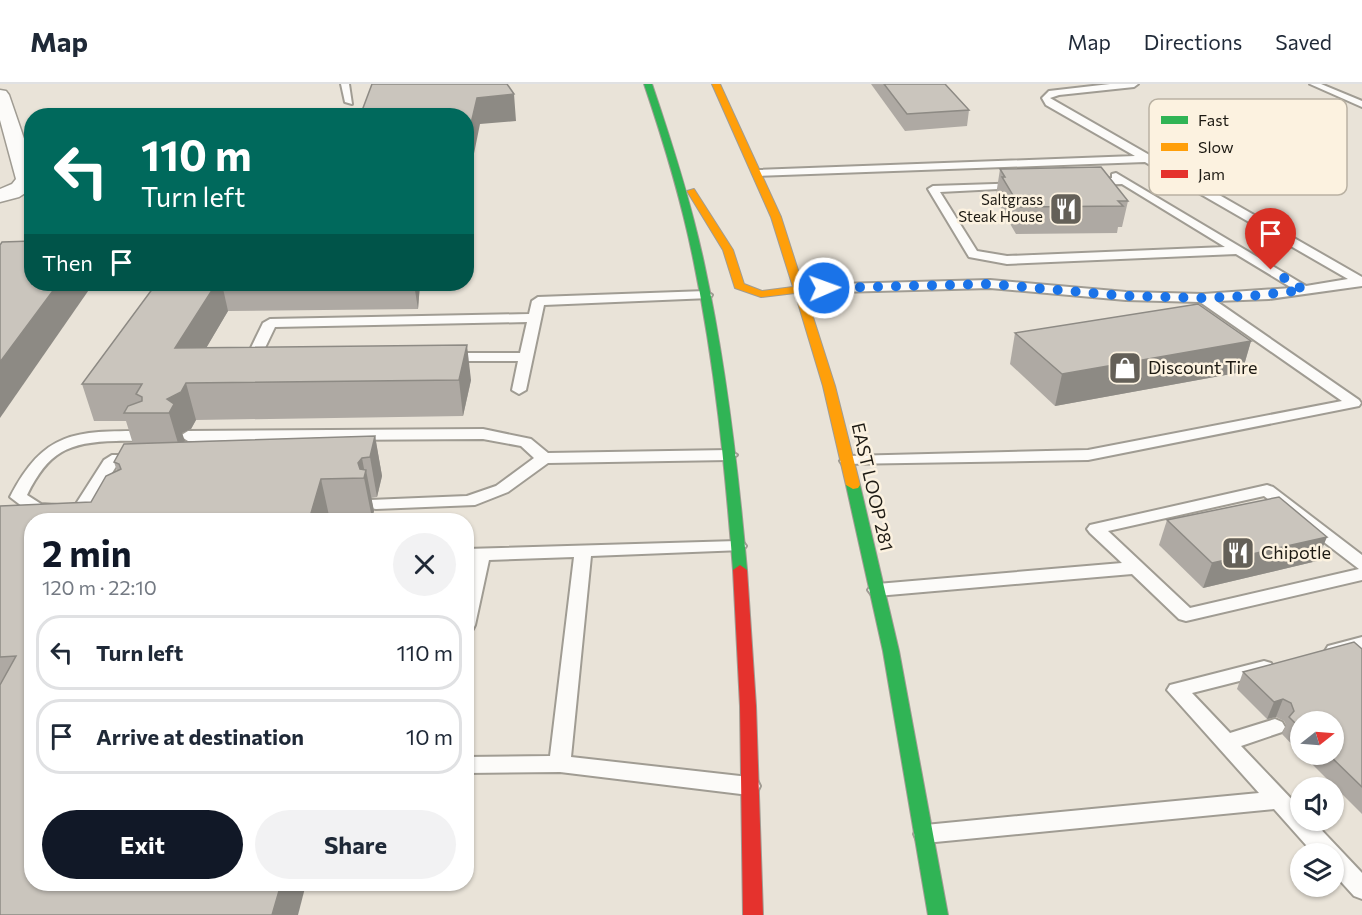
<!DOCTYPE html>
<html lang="en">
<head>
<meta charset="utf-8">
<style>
  :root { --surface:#fff; --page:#f2f2f3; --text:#1f2937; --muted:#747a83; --line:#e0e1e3; --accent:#111827 }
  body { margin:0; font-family:Commissioner,sans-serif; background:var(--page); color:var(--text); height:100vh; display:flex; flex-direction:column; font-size:22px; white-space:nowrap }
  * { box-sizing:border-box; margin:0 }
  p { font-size:20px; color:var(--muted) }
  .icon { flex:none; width:33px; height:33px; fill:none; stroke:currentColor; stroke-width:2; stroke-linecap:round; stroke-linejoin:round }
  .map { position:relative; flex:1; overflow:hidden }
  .panel { position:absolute; left:24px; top:429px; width:450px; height:378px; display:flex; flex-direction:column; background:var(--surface); border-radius:24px; box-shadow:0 2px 4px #0004 }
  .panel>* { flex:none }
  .top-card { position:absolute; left:24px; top:24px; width:450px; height:183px; border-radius:24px; box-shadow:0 2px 4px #0004; background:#00695c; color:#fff; overflow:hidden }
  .needle { width:39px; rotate:73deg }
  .fabs { position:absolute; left:1290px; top:627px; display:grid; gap:12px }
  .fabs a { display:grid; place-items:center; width:54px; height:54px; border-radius:50%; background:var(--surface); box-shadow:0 2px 4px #0004; font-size:30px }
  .pin { position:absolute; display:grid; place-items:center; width:51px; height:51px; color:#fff; margin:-62px -26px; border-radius:50% 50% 50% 0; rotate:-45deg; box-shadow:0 0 6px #0007 }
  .pin .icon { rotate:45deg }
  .me { position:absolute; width:66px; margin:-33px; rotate:88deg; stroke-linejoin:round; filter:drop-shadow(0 0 4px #0008) }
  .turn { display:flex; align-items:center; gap:21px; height:126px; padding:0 18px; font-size:27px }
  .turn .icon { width:78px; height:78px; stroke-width:2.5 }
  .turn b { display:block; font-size:42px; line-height:51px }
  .then { display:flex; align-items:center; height:57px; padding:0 18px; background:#0003; gap:12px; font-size:22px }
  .round { display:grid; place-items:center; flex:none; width:63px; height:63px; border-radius:32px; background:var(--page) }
  .headline { display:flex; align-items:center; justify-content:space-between; height:102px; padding:0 18px }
  h1 { font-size:36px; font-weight:700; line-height:45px; color:var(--accent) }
  .action { display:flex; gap:12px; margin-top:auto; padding:12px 18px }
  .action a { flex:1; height:69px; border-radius:36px; background:var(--accent); color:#fff; font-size:24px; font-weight:700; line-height:69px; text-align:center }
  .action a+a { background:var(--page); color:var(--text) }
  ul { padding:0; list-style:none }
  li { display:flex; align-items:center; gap:18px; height:75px; margin:0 12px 9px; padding:0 6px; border:3px solid var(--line); border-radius:24px }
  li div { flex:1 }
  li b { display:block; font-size:22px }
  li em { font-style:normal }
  header { display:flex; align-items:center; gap:36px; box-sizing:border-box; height:84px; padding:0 30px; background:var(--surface); border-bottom:2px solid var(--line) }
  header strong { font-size:28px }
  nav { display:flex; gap:33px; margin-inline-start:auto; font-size:21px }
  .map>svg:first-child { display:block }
</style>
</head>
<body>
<header>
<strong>Map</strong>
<nav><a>Map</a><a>Directions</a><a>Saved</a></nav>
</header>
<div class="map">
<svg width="1362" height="831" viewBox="0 0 1362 831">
  <rect width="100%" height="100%" fill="#e9e3d8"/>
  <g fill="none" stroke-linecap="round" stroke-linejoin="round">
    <g stroke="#a09c93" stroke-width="4">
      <g id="lane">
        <path d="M341 0H349L352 20 345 18Z"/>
        <path d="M1110 0H1138L1134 3 1059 11 1050 14 1362 193V202L1269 215 1216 217 1359 316 1361 319 1359 322 1088 376 842 380 840 377 848 372 1088 366 1342 317 1200 218 1126 216 990 204 800 209 794 205 800 201 990 196 1126 208 1203 210 1292 204 1236 170 1007 180 969 173 928 105 933 102 1023 99V103L1019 104 940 108 977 167 1007 172 1225 163 1122 100 1089 101 1084 98 1089 95 1112 94V90L1116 89 1306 202 1348 195 1145 78 758 92 753 89 758 86 1135 72 1046 21 1042 14 1049 7Z"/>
        <path d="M1310 0H1321L1362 17V23Z"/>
        <path d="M706 207 712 211 710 214 544 221 526 306 519 310 512 306 518 277H446L439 273 446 269H520L527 238 275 243 263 268 272 269 274 272 272 275 254 276 247 272 263 239 270 235 529 230 532 217 538 213Z"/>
        <path d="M483 345 531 355 548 369 729 366 737 371 729 376 548 379 508 408 475 421 376 425 370 424 368 420 370 416 467 412 496 402 534 374 521 362 483 355 188 357 180 352 188 347Z"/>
        <path d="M144 347 152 352 149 355C139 358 127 356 116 357 68 358 48 368 27 411L41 420 57 421 59 425 57 429H31L10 413C44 347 75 347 144 347Z"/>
        <path d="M112 371H137L145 376 137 381H117L86 430H74L72 426 104 376Z"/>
        <path d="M1267 401 1273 403 1362 471V496L1186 537 1179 535 1132 490 877 512 871 510 868 506 871 502 877 500 1122 479 1090 449 1087 445 1090 441ZM1264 412 1359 485 1190 524 1108 447Z"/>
        <path d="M737 457 743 458 746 462 743 466 591 472 571 673 749 693 757 696 760 702 757 708 749 711 560 688 466 689V673L550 672 574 473 489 476 475 541 473 545 466 547V496L471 476H466V465Z"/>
        <path d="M1362 553V567L1335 574 1328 572 1325 567 1328 562Z"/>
        <path d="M1264 577 1271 579 1274 584 1271 589 1192 609 1230 649 1275 635 1282 638 1285 643 1282 648 1241 662 1300 724V736H1312L1362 789V815L1354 812 1334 790V770H1314L1274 725 925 759 917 757 914 750 917 743 925 741 1259 709 1167 606 1170 601Z"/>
      </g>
    </g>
    <g stroke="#a09c93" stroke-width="3">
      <path id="street" d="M0 6 6 7 9 11 32 78 30 106 19 113 0 118V105L12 100 16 95 0 36Z"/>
    </g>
    <g stroke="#a09c93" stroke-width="2">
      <g id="fast">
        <path d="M644 0H652C672 59 691 118 704 179 726 280 738 383 747 486L740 491 733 486C725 383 715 281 694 179 682 118 664 59 644 0Z"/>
        <path d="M853 397 860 401 899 567 948 831H928L883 567 846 401Z"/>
      </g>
    </g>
    <g stroke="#a09c93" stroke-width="2">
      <path id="slow" d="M712 0H720L781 133 835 302 860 401 858 404 853 405 846 401 823 302 795 209 761 213 735 204 723 166 687 107 694 105 733 166 744 200 762 207 793 203 771 133Z"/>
    </g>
    <g stroke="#a09c93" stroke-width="2">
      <path id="jam" d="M740 481 747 486 756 622 763 831H743L740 622 733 486Z"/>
    </g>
    <use href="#lane" fill="#fcfbf9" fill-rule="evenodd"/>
    <use href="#street" fill="#fcfbf9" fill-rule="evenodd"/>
    <use href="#fast" fill="#30b455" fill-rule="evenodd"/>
    <use href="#slow" fill="#ff9f0a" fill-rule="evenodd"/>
    <use href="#jam" fill="#e5322d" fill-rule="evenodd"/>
  </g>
  <g fill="#aea9a3">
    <path d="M871 0H945L969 26 967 42 905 47Z"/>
    <path d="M1000 85 1128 117 1122 143H1118L1117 149 1016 150 998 119V115L996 111Z"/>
    <path d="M156 200H420L418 225 228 227 206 264 471 296 463 332 196 336 191 345 182 349 184 358 375 352 382 392 377 413 371 414 374 427 372 434 330 436H32L0 831V422L91 418 117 387 114 378 133 360 126 337H94L82 300Z"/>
    <path d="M1015 249 1251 257 1242 288 1055 322 1010 280Z"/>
    <path d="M1167 436 1317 477 1203 504 1159 461Z"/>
    <path d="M1362 565V730L1302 670H1334L1300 638V669L1282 650 1286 641 1284 637 1276 633 1267 635 1237 605 1243 588Z"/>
  </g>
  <g fill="#8d8a84">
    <path d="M514 10 516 37 480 40 467 104 466 61 477 14Z"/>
    <path d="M58 200H93L0 334V278Z"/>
    <path d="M216 200H222L228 227 185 300 175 264Z"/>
    <path d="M414 200H420L418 225Z"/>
    <path d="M1251 257 1242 288 1055 322 1062 290Z"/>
    <path d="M467 261 471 296 463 332 459 296Z"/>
    <path d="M186 299 196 336 191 345 182 349 185 357 180 366 169 329 167 315Z"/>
    <path d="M375 352 382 392 377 413 370 373Z"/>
    <path d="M362 374 365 390 366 386 374 427 372 434 364 394 358 379Z"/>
    <path d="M321 395 330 436H309Z"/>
    <path d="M1327 453 1317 477 1203 504 1212 479Z"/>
    <path d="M1283 615 1276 633 1267 635 1274 618Z"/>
    <path d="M281 800H306L298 831H272Z"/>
  </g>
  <g fill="#cac5bd" stroke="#8d8a84" stroke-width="1.5">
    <path d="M372 0H507L514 10 477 14 466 61V32H360Z"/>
    <path d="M884 0H945L969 26 907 30Z"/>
    <path d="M1101 83 1128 117H1118L1123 122 1020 123 1002 93H1005L1000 85Z"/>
    <path d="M32 157V200H58L0 278V161L2 158Z"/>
    <path d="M156 200H216L175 264 467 261 459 296 186 299 181 308 167 315 174 320 169 329H124L128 322 142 317V313L136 310 142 300H82Z"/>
    <path d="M1198 220 1251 257 1062 290 1015 249Z"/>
    <path d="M375 352 370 373 362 374 358 379 360 385 366 386 364 394 321 395 309 436H32V800H281L272 831H0V601L16 572 0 573V422L91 418 106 392 121 385 119 380 114 378 124 360Z"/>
    <path d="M1279 413 1327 453 1212 479 1167 436Z"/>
    <path d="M1354 558 1362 565V703L1328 670H1334V638H1300V644L1289 633 1294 627 1291 619 1283 615 1274 618 1243 588Z"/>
  </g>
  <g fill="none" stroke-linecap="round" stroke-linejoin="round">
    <path stroke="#1a73e8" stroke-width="10" stroke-dasharray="0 18" d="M824 204 990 200 1126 212 1203 214 1251 212 1304 206 1271 186"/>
  </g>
  <defs>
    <g id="restaurant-square" transform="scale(1.725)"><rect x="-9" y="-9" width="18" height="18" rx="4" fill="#646058" stroke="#fcf2e0"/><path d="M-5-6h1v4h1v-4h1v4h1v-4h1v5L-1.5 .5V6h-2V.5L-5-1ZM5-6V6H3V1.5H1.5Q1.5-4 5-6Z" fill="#fff"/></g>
    <g id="shop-square" transform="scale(1.725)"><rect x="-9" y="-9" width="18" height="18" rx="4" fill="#646058" stroke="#fcf2e0"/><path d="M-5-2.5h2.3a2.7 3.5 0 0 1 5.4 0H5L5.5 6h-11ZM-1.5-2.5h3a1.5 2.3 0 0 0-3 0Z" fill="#fff"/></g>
  </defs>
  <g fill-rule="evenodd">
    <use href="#restaurant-square" x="1066" y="125"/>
    <use href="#shop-square" x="1125" y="284"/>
    <use href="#restaurant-square" x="1238" y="469"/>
  </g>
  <g text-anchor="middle" stroke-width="5" stroke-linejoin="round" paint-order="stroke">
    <g font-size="15" fill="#1d1a13" stroke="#fcf2e0" text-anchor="end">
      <text x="1043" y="121">Saltgrass<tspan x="1043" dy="17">Steak House</tspan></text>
    </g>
    <g font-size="18" fill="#1d1a13" stroke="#fcf2e0" text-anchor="start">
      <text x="1148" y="290">Discount Tire</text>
      <text x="1261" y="475">Chipotle</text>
    </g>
    <g font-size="18" fill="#1d1a13" stroke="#fcf2e0">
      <text transform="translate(872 403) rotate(77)" y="6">EAST LOOP 281</text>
    </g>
  </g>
  <rect x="1149" y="15" width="198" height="96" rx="9" fill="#fcf2e0" stroke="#b9b1a2" stroke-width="1.5"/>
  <rect x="1161" y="32" width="27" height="8" fill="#30b455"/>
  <rect x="1161" y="59" width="27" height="8" fill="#ff9f0a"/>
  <rect x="1161" y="86" width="27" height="8" fill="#e5322d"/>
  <g font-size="16" fill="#1d1a13">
    <text x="1198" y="42">Fast</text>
    <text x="1198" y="69">Slow</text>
    <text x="1198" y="96">Jam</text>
  </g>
</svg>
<div class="fabs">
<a><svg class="needle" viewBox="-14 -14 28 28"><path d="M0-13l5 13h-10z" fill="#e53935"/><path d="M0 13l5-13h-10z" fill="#747a83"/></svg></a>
<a><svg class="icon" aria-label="sound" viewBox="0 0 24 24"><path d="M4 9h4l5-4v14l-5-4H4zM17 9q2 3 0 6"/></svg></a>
<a><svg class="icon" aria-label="layers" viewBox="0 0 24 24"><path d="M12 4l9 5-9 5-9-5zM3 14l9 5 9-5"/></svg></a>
</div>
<div class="pin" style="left:1271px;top:186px;background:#d93025"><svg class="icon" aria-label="arrive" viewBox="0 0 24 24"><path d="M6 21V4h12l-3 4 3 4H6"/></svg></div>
<svg class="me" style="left:824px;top:204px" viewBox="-20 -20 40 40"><circle r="17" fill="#1a73e8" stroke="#fff" stroke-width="3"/><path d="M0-11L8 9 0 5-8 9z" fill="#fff"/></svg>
<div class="top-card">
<div class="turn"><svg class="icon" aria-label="left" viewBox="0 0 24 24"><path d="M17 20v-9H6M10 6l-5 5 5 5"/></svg><div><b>110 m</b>Turn left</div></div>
<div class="then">Then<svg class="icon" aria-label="arrive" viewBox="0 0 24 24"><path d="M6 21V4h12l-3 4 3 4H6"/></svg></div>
</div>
<section class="panel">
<div class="headline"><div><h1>2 min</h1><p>120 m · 22:10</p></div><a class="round"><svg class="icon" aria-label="close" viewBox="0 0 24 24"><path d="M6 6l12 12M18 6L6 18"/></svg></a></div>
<ul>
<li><svg class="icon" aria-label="left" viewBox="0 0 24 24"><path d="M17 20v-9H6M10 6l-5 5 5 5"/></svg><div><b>Turn left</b></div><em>110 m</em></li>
<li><svg class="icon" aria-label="arrive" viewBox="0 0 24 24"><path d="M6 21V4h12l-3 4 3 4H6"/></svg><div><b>Arrive at destination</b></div><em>10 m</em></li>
</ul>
<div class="action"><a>Exit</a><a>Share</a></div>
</section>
</div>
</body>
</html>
